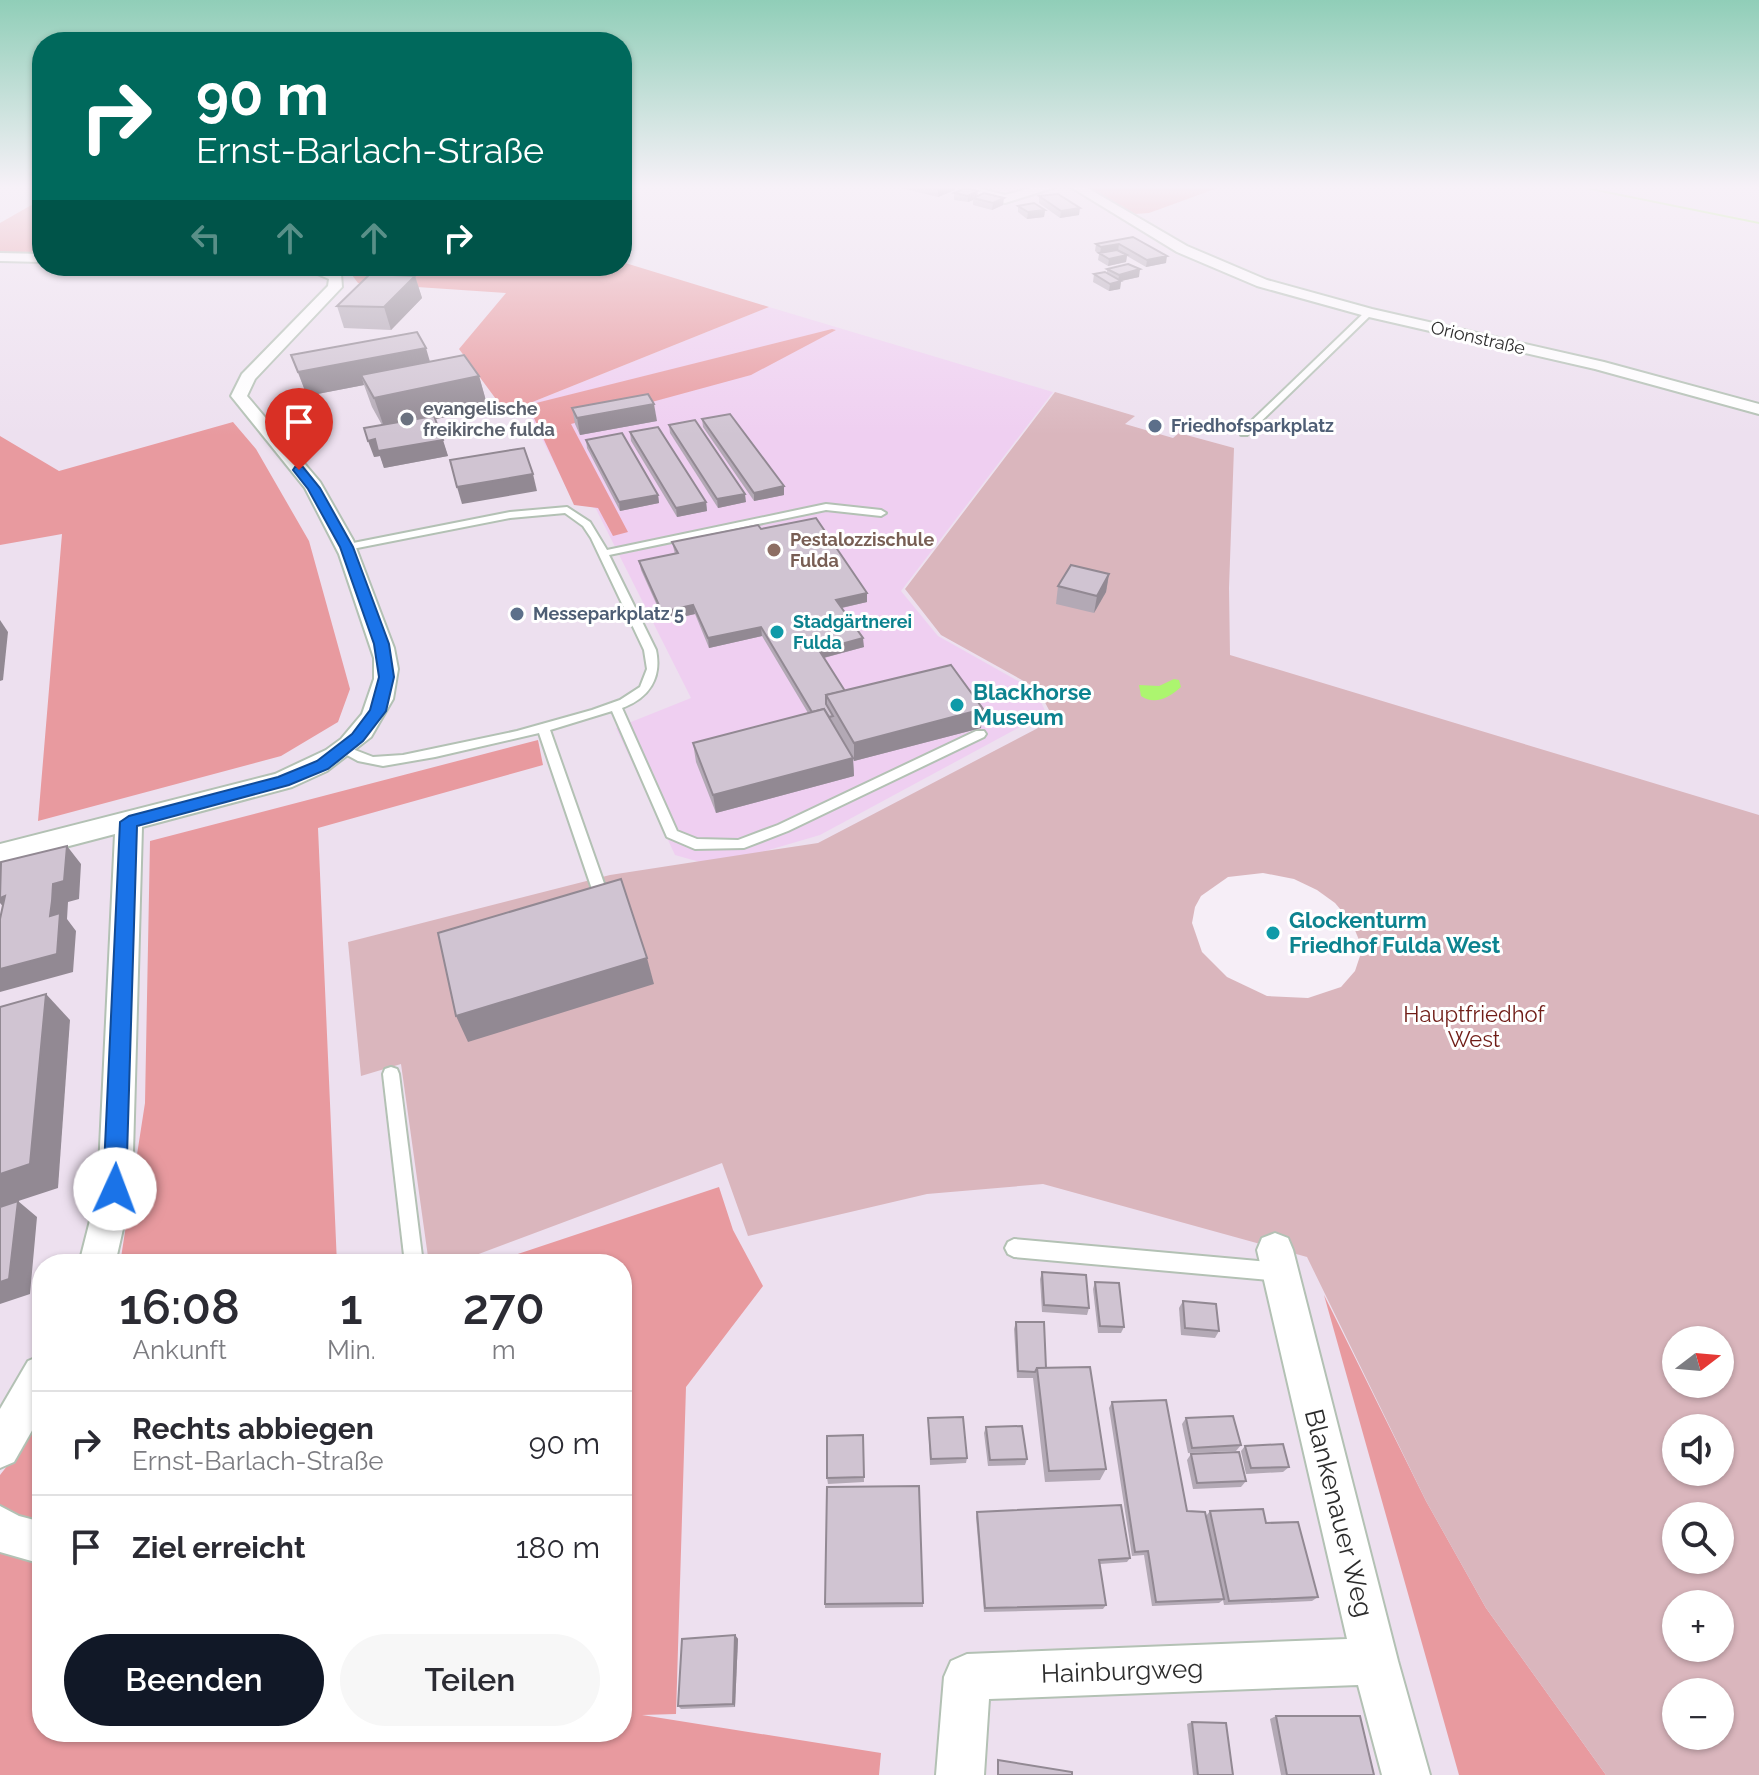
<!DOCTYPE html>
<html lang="de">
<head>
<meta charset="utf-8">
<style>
  :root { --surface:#fff; --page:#f7f7f7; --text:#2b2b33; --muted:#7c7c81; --line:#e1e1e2; --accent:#111827 }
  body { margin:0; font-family:Raleway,sans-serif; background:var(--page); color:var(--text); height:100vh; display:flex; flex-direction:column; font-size:30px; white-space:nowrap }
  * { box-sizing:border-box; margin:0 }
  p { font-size:26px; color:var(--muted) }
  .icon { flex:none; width:44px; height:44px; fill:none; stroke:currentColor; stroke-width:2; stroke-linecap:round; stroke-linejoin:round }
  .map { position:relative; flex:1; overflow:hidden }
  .panel { position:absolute; left:32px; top:1254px; width:600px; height:488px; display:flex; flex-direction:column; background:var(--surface); border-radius:32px; box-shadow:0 2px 6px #0004 }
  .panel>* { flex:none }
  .hud { position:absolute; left:32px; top:32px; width:600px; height:244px; border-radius:32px; box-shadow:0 2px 6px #0004; background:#00695c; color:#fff; overflow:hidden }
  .needle { width:52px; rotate:74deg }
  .fabs { position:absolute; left:1662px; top:1326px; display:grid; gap:16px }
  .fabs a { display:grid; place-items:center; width:72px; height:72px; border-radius:50%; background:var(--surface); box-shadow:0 2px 6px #0004; font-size:40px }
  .pin { position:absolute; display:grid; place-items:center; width:68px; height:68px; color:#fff; margin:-82px -34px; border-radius:50% 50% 50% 0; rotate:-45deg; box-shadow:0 0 8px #0007 }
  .pin .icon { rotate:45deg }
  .me { position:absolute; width:88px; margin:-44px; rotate:2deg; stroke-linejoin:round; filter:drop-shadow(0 0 6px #0008) }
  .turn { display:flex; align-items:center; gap:28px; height:168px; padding:0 32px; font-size:36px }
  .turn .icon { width:104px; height:104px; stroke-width:2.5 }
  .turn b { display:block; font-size:56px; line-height:68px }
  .lanes { display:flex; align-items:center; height:76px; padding:0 32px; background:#0003; justify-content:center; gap:40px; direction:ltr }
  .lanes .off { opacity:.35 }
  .eta { display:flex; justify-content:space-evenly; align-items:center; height:136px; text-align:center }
  .eta b { font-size:48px; font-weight:600; line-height:56px }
  .button { display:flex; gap:16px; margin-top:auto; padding:16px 32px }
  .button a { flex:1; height:92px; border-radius:48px; background:var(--accent); color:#fff; font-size:32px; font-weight:600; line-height:92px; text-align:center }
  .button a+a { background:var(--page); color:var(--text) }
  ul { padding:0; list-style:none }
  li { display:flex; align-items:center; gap:24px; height:104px; padding:0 32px; border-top:2px solid var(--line) }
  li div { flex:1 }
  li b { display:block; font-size:30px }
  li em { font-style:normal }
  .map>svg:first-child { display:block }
</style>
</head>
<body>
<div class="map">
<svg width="1759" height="1775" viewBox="0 0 1759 1775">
  <rect width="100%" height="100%" fill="#ede0ef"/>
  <path fill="#efcff1" d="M769 307 1053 392 901 591 938 636 1036 691 1046 713 820 835 714 866 675 855 616 728 691 698 596 509 570 495 525 405Z"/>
  <g fill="#e89a9f">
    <path d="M1081 186H1223L1149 213 1135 214Z"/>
    <path d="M42 199V253L0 252V223Z"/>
    <path d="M622 262 769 307 525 405 504 410 459 349 506 293 358 283 349 271 332 266H622Z"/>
    <path d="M832 329 836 330 751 375 571 424 628 532 613 536 598 508 574 505 528 405Z"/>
    <path d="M233 422 256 449 309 541 350 689 338 722 281 756 38 821 62 534 0 545V436L59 471Z"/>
    <path d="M538 740 543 765 318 828 337 1264H120L145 1103 150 841Z"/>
    <path d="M719 1187 733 1230 763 1286 686 1387 676 1714 642 1715 881 1753 879 1775H0V1475L30 1437 42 1414V1732H622V1264H488Z"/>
    <path d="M1324 1295 1426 1501 1486 1608 1606 1775H1459Z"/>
  </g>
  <path fill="#dab6bd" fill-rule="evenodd" d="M1055 392 1135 416 1125 424 1173 438 1179 433 1234 448 1229 588 1230 655 1759 815V1775H1606L1486 1608 1426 1501 1307 1257 1043 1184 927 1194 748 1236 722 1163 452 1264H429L401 1064 361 1076 348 942 610 875 818 843 1038 728 1049 710 1038 689 941 635 905 589ZM1676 1340H1720V1384H1676ZM1676 1428H1720V1472H1676ZM1676 1516H1720V1560H1676ZM1676 1604H1720V1648H1676ZM1676 1692H1720V1736H1676Z"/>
  <path fill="#f6eef7" d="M1263 873 1294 879 1317 890 1335 903 1352 923 1359 940 1360 956 1355 971 1341 987 1308 998 1267 996 1227 977 1202 952 1192 923 1195 907 1201 896 1228 877Z"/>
  <g fill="#acf56f">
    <path d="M395 266H595L563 276 391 271Z"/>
    <path d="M1174 679 1179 680 1181 687C1170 697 1155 706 1141 696L1139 685 1159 686Z"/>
  </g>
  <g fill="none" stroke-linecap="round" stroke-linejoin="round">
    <path fill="#acf56f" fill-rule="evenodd" d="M1571 186H1581L1759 222V224Z"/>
    <g stroke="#b3c1b4" stroke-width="4">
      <g id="service">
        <path d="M1366 311 1373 313 1247 435H1241V431Z"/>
        <path d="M826 504 881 510 886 513 881 516 826 510 609 555 656 650C662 678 649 698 622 708L677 831 697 839 738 840 778 825 976 731H984L986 734 984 737 788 831 744 848 695 849 667 837 612 711 550 730 607 892 600 897 593 892 539 733 435 757 383 766 358 761 336 749 342 745 373 757 403 755 517 731 592 710 620 700 640 687 647 669 644 650 591 538 583 526 565 513 510 518 347 550 343 549V545L510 512 567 507 590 522 607 550Z"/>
        <path d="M391 1067 397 1069 399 1074 423 1264H405L383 1074 385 1069Z"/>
        <path d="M1014 1239 1280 1263 1287 1266 1289 1272 1287 1278 1280 1281 1014 1257 1008 1254 1005 1248 1008 1242Z"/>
      </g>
    </g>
    <g stroke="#b3c1b4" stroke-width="4">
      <g id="minor">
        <path d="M970 186 1005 195 1038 186H1059L1005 203 966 193 964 190Z"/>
        <path d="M1069 186H1084L1187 246 1267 280 1372 309 1604 362 1759 404V414L1595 369 1369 317 1257 286 1177 252Z"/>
        <path d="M0 253 42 254V262L0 261Z"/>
        <path d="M299 266H327L341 274 342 287 255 379 247 396 320 482 353 540 394 648 398 669 393 699 371 737 327 771 292 787 142 827 132 1189 115 1264H79L98 1189 115 834 0 864V844L275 774 326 750 341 739 362 714 374 679V658L339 554 305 488 231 396 242 374 328 286 329 279Z"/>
        <path d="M1275 1233 1288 1238 1293 1250 1398 1661 1430 1775H1382L1358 1685 989 1699 984 1775H936L944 1677 951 1661 967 1654 1347 1639 1257 1250 1262 1238Z"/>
        <path d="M42 1355V1413L14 1462 0 1468V1409L28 1361Z"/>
        <path d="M0 1506 19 1516 42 1522V1564L0 1552Z"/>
      </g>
    </g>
    <use href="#service" fill="#fff" fill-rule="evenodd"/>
    <use href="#minor" fill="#fff" fill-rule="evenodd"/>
  </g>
  <g fill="#b3a9b5">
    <path d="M901 186H955V190L938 197 901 188Z"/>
    <path d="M954 193 978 196 1003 205 992 210 973 205V200L968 202 954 200Z"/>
    <path d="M1039 196 1079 215 1060 218 1039 203Z"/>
    <path d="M1018 206 1045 210 1044 217 1027 219 1018 212Z"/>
    <path d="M1133 237 1166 263 1146 267 1127 256 1126 262 1108 266 1098 260 1099 254 1095 251 1096 244Z"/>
    <path d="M1107 269 1139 277 1121 281 1120 289 1109 291 1093 282 1094 274 1107 273Z"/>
    <path d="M415 276 422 298 391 330 344 328 337 306Z"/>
    <path d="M291 355 430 362 479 376 488 408 435 419 448 456 384 468 380 456 374 457 382 425 372 407 364 385 307 396Z"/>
    <path d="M572 408 657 421 580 435 575 424Z"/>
    <path d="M702 419 784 495 754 501 703 427Z"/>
    <path d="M669 425 746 502 718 508 670 433Z"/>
    <path d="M630 432 706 502 707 511 677 517 631 441Z"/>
    <path d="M586 440 658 495 659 503 620 511 587 448Z"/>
    <path d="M761 529 867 593V602L842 608 864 647 824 658 845 691 981 728 854 761 853 760 854 776 716 813 696 762 693 743 808 713 762 636 709 648 695 614 664 621 641 570 639 561 675 554 672 542Z"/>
    <path d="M1109 574 1106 592 1094 613 1056 604 1058 586Z"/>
    <path d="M1042 1272 1089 1308 1087 1315 1042 1312 1040 1279Z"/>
    <path d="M1095 1282 1124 1327 1121 1333H1098L1093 1289Z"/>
    <path d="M1183 1301 1219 1331 1215 1338 1181 1335 1179 1308Z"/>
    <path d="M1016 1322 1046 1368 1106 1469 1100 1480 1045 1482 1033 1378H1017L1014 1329Z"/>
    <path d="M1112 1402 1187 1511 1206 1516 1210 1511 1266 1523 1318 1597 1312 1601 1224 1605 1223 1600 1219 1603 1152 1606 1144 1555 1132 1556 1109 1408Z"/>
    <path d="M928 1418 967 1458 966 1463 930 1465Z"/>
    <path d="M1186 1418 1241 1445 1236 1451 1188 1453 1182 1424Z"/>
    <path d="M986 1427 1027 1459 1025 1465 988 1466 984 1433Z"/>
    <path d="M863 1435 864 1482 828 1484 827 1478Z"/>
    <path d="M1245 1446 1289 1467 1283 1472 1246 1474 1241 1451Z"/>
    <path d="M1191 1454 1246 1481 1241 1487 1193 1489 1187 1460Z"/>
    <path d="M977 1512 1130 1558 1127 1562 1100 1564 1106 1605 1103 1609 984 1612 976 1517Z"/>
    <path d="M923 1603V1607L825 1608V1604Z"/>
    <path d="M735 1635 738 1639 735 1707 681 1709 678 1706Z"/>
    <path d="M1276 1716 1374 1775H1281L1270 1719Z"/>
    <path d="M1192 1722 1233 1775H1193L1187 1724Z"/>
  </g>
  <g fill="#928993">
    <path d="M938 186H955V190L938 197Z"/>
    <path d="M978 191 977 198H973V200L968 202V196Z"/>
    <path d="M1004 198 1003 205 992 210 993 203Z"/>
    <path d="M1080 208 1079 215 1060 218 1061 211Z"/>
    <path d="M1045 210 1044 217 1027 219 1028 212Z"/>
    <path d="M1119 244 1118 251 1100 254 1101 247Z"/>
    <path d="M1127 255 1126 262 1108 266 1109 259Z"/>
    <path d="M1167 256 1166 263 1146 267 1147 260Z"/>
    <path d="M1140 269 1139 277 1121 281 1120 289 1109 291 1110 284 1118 282 1119 275Z"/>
    <path d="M415 276 422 298 391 330 384 307Z"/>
    <path d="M426 348 433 372 361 375 364 385 307 396 298 372Z"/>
    <path d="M479 376 488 408 385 430 374 398Z"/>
    <path d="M654 404 657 421 580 435 577 418Z"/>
    <path d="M375 439 443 440 448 456 384 468 380 456 374 457 368 441Z"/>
    <path d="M533 474 537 491 462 504 457 487Z"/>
    <path d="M784 486V495L754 501V493Z"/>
    <path d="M745 494 746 502 718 508 717 499Z"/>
    <path d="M658 495 659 503 620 511 619 502Z"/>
    <path d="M706 502 707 511 677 517 676 508Z"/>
    <path d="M1109 574 1106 592 1094 613 1097 596Z"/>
    <path d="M867 593V602L836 609V600Z"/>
    <path d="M693 605 695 614 664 621 662 612Z"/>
    <path d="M0 620 8 632 3 680 0 681Z"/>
    <path d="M761 627 762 636 709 648 708 638Z"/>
    <path d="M863 638 864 647 819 659V650Z"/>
    <path d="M983 709 981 728 854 761V743Z"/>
    <path d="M853 758 854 776 716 813 713 795Z"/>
    <path d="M67 846 81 864 79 899 68 902 67 919 76 931 73 972 0 992V969L50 916 53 884Z"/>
    <path d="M5 896 12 917 0 903V898Z"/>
    <path d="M647 958 654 984 468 1042 456 1016Z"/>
    <path d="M46 994 70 1020 58 1188 0 1207V1174Z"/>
    <path d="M18 1201 37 1217 30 1294 0 1304V1282Z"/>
    <path d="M735 1635 738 1639 735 1707 733 1704Z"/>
  </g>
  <g fill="#d0c4d2" stroke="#928993" stroke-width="2">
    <path d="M966 188 978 191 968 196 954 193Z"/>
    <path d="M984 193 1004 198 993 203 973 198Z"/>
    <path d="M1058 194 1080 208 1061 211 1039 196Z"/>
    <path d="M1034 203 1045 210 1028 212 1018 206Z"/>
    <path d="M1133 237 1167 256 1147 260 1119 244 1101 247 1096 244Z"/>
    <path d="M1117 250 1127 255 1109 259 1099 253Z"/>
    <path d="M1128 264 1140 269 1119 275 1107 269Z"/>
    <path d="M1105 272 1121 281 1110 284 1094 274Z"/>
    <path d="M370 274 415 276 384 307 337 306Z"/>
    <path d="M417 332 426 348 298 372 291 355Z"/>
    <path d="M464 355 479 376 374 398 361 375Z"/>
    <path d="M648 394 654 404 577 418 572 408Z"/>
    <path d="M730 414 784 486 754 493 702 419Z"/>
    <path d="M434 416 443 440 378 451 375 439 368 441 364 428Z"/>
    <path d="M695 420 745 494 717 499 669 425Z"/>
    <path d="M658 427 706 502 676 508 630 432Z"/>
    <path d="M622 433 658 495 619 502 586 440Z"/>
    <path d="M524 448 533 474 457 487 450 460Z"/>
    <path d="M816 518 867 593 836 600 863 638 819 650 845 691 826 695V704L833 716 829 717 824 709 812 712 761 627 708 638 693 605 662 612 639 561 678 553 672 542 758 525 761 529Z"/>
    <path d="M1071 565 1109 574 1097 596 1058 586Z"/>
    <path d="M951 665 983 709 854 743 826 695Z"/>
    <path d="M824 709 853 758 713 795 693 743Z"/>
    <path d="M67 846 64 881 53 884 52 901 50 916 60 913 57 954 0 969V919L5 896 0 898 1 862Z"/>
    <path d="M621 879 647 958 456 1016 438 933Z"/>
    <path d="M46 994 30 1164 0 1174V1007Z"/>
    <path d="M18 1201 9 1279 0 1282V1207Z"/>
    <path d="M1042 1272 1086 1275 1089 1308 1044 1305Z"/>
    <path d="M1095 1282 1119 1283 1124 1327 1100 1326Z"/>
    <path d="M1183 1301 1216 1304 1219 1331 1185 1328Z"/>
    <path d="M1016 1322H1044L1046 1368H1037L1035 1372 1018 1371Z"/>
    <path d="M1090 1367 1106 1469 1049 1471 1037 1368Z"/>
    <path d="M1166 1400 1187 1511 1205 1512 1224 1599 1156 1602 1148 1551 1135 1552 1112 1402Z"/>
    <path d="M1233 1416 1241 1445 1192 1448 1186 1418Z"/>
    <path d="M963 1417 967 1458 931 1459 928 1418Z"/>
    <path d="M1022 1426 1027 1459 990 1460 986 1427Z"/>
    <path d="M863 1435 864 1477 827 1478V1436Z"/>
    <path d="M1283 1444 1289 1467 1251 1468 1245 1446Z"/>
    <path d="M1239 1452 1246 1481 1197 1483 1191 1454Z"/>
    <path d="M919 1486 923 1603 825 1604 827 1487Z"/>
    <path d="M1121 1505 1130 1558 1099 1560 1106 1605 985 1608 977 1512Z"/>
    <path d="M1263 1509 1266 1523 1298 1522 1318 1597 1229 1601 1210 1511Z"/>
    <path d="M735 1635 733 1704 678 1706 682 1639Z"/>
    <path d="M1276 1716H1360L1374 1775H1287Z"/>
    <path d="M1192 1722 1226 1723 1233 1775H1198Z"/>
    <path d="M998 1760 1072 1772V1775H998Z"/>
  </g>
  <linearGradient id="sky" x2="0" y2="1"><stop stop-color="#90ceb8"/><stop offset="0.43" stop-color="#f7f1f8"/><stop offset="1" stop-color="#f7f1f8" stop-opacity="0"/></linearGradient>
  <rect width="1759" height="435" fill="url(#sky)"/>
  <path fill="#1a73e8" stroke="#114b97" stroke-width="2" d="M295 467H303L320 488 353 547 389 644 394 677 386 711 363 741 328 769 289 785 137 826 126 1189 123 1196 115 1200 107 1196 103 1189 120 822 129 816 278 777 317 761 352 734 370 710 379 677 374 644 340 547 308 489 293 470Z"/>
  <circle fill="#6b7280" stroke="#fff" stroke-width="3" cx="407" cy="419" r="8"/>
  <g fill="#5c6f8a" stroke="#fff" stroke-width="3">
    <circle cx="1155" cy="426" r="8"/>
    <circle cx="517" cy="614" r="8"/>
  </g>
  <circle fill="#8d6e63" stroke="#fff" stroke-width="3" cx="774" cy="550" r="8"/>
  <g fill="#0f9aa8" stroke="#fff" stroke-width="3">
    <circle cx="777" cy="632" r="8"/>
    <circle cx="957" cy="705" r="8"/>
    <circle cx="1273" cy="933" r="8"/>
  </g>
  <g text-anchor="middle" stroke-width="6" stroke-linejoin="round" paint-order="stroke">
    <g font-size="18" fill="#2d2d2d" stroke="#fff">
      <text transform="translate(1478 338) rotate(13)" y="6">Orionstraße</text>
    </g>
    <g font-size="18" font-weight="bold" fill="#5b616d" stroke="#fff" text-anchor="start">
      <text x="423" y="415">evangelische<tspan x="423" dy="21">freikirche fulda</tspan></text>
    </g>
    <g font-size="18" font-weight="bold" fill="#4e5e75" stroke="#fff" text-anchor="start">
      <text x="1171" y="432">Friedhofsparkplatz</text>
      <text x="533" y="620">Messeparkplatz 5</text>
    </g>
    <g font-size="18" font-weight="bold" fill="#785e54" stroke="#fff" text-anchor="start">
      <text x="790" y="546">Pestalozzischule<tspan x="790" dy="21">Fulda</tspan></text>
    </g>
    <g font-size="18" font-weight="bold" fill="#0d838f" stroke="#fff" text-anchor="start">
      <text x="793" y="628">Stadgärtnerei<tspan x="793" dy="21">Fulda</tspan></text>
    </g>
    <g font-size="22" font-weight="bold" fill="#0d838f" stroke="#fff" text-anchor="start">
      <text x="973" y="700">Blackhorse<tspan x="973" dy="25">Museum</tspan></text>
      <text x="1289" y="928">Glockenturm<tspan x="1289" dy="25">Friedhof Fulda West</tspan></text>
    </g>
    <g font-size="22" fill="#701d17" stroke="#fff">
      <text x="1474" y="1022">Hauptfriedhof<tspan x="1474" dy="25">West</tspan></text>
    </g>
    <g font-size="26" fill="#2d2d2d" stroke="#fff">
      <text transform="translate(1339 1513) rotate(76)" y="9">Blankenauer Weg</text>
      <text transform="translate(1122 1671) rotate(-2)" y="9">Hainburgweg</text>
    </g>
  </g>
</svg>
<div class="fabs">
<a><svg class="needle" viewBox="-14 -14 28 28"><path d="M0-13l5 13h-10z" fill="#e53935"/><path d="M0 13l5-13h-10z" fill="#7c7c81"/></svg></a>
<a><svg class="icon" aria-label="sound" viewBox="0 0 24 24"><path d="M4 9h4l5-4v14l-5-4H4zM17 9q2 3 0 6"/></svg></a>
<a><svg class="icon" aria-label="search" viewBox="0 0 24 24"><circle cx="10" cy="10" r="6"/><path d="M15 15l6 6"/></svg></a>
<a>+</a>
<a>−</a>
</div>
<div class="pin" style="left:299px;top:470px;background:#d93025"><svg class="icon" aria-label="arrive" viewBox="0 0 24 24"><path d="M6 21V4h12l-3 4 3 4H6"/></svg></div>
<svg class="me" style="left:115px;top:1189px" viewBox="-20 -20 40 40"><circle r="19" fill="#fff"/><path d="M0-13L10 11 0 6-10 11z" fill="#1a73e8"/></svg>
<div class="hud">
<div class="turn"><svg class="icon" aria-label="right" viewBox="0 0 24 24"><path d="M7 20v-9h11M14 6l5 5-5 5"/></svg><div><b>90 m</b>Ernst-Barlach-Straße</div></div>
<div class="lanes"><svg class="icon off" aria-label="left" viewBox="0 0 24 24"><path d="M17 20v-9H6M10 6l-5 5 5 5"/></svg><svg class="icon off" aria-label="ahead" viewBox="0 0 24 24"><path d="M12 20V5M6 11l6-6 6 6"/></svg><svg class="icon off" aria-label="ahead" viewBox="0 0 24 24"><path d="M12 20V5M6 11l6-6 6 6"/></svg><svg class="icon" aria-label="right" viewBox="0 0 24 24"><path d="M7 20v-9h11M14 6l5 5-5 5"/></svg></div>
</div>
<section class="panel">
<div class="eta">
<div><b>16:08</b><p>Ankunft</p></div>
<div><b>1</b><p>Min.</p></div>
<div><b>270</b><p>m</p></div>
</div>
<ul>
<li><svg class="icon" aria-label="right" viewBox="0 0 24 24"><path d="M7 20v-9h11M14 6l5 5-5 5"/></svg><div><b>Rechts abbiegen</b><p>Ernst-Barlach-Straße</p></div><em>90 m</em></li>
<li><svg class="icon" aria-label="arrive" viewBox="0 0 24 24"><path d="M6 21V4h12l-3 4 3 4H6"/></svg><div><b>Ziel erreicht</b></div><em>180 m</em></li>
</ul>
<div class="button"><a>Beenden</a><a>Teilen</a></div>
</section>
</div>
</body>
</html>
